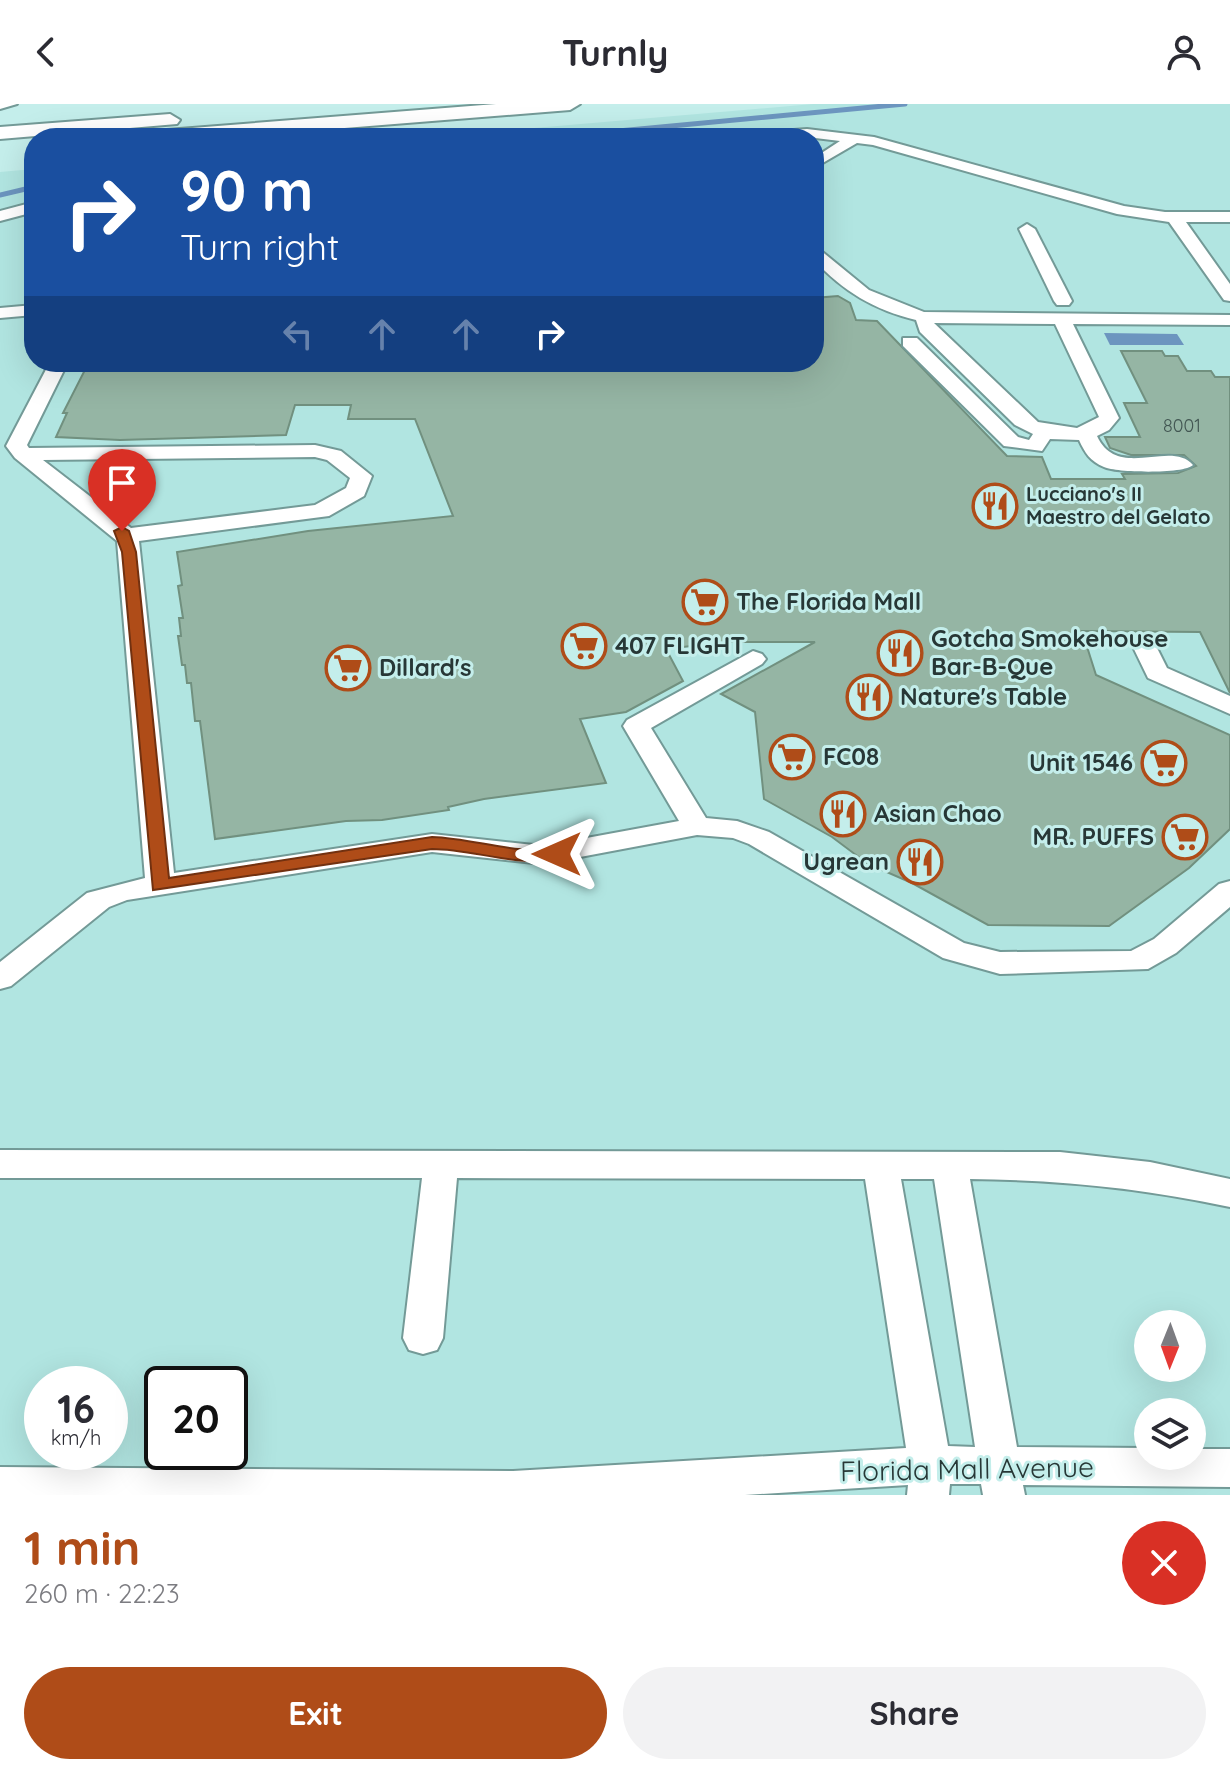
<!DOCTYPE html>
<html lang="en">
<head>
<meta charset="utf-8">
<style>
  :root { --surface:#fff; --page:#f2f2f3; --text:#2b2b33; --muted:#7c7c81; --accent:#af4c18 }
  body { margin:0; font-family:Quicksand,sans-serif; background:var(--page); color:var(--text); height:100vh; display:flex; flex-direction:column; font-size:30px; white-space:nowrap }
  * { box-sizing:border-box; margin:0 }
  p { font-size:26px; color:var(--muted) }
  .icon { flex:none; width:44px; height:44px; fill:none; stroke:currentColor; stroke-width:2; stroke-linecap:round; stroke-linejoin:round }
  .map { position:relative; height:1391px; overflow:hidden }
  .drawer { display:flex; flex-direction:column; background:var(--surface); flex:1 }
  .drawer>* { flex:none }
  .top-card { position:absolute; left:24px; top:24px; width:800px; height:244px; border-radius:32px; box-shadow:0 8px 32px #0002; background:#1a4fa0; color:#fff; overflow:hidden }
  .needle { width:52px; rotate:181deg }
  .buttons { position:absolute; left:1134px; top:1206px; display:grid; gap:16px }
  .buttons a { display:grid; place-items:center; width:72px; height:72px; border-radius:50%; background:var(--surface); box-shadow:0 8px 32px #0002; font-size:40px }
  .speed { position:absolute; left:24px; top:1262px; display:flex; gap:16px; font-size:40px; font-weight:700; text-align:center }
  .speed>* { display:grid; place-content:center; width:104px; height:104px; border-radius:50%; background:var(--surface); box-shadow:0 8px 32px #0002; line-height:1 }
  .speed small { font-size:20px; font-weight:400 }
  .speed .limit { border:4px solid #111; border-radius:12px; background:#fff; color:#111 }
  .pin { position:absolute; display:grid; place-items:center; width:68px; height:68px; color:#fff; margin:-82px -34px; border-radius:50% 50% 50% 0; rotate:-45deg; box-shadow:0 0 8px #0007 }
  .pin .icon { rotate:45deg }
  .me { position:absolute; width:88px; margin:-44px; rotate:270deg; stroke-linejoin:round; filter:drop-shadow(0 0 6px #0008) }
  .turn { display:flex; align-items:center; gap:28px; height:168px; padding:0 24px; font-size:36px }
  .turn .icon { width:104px; height:104px; stroke-width:2.5 }
  .turn b { display:block; font-size:56px; line-height:68px }
  .lanes { display:flex; align-items:center; height:76px; padding:0 24px; background:#0003; justify-content:center; gap:40px; direction:ltr }
  .lanes .off { opacity:.35 }
  .round { display:grid; place-items:center; flex:none; width:84px; height:84px; border-radius:42px; background:var(--page) }
  .headline { display:flex; align-items:center; justify-content:space-between; height:136px; padding:0 24px }
  h1 { font-size:48px; font-weight:700; line-height:60px; color:var(--accent) }
  .action { display:flex; gap:16px; margin-top:auto; padding:16px 24px }
  .action a { flex:1; height:92px; border-radius:48px; background:var(--accent); color:#fff; font-size:32px; font-weight:700; line-height:92px; text-align:center }
  .action a+a { background:var(--page); color:var(--text) }
  header { display:flex; justify-content:space-between; align-items:center; height:104px; padding:0 24px; background:var(--surface); font-size:36px; font-weight:700 }
  .map>svg:first-child { display:block }
</style>
</head>
<body>
<header><svg class="icon" aria-label="back" viewBox="0 0 24 24"><path d="M15 5l-7 7 7 7"/></svg>Turnly<svg class="icon" aria-label="person" viewBox="0 0 24 24"><circle cx="12" cy="8" r="4"/><path d="M4 21q1-7 8-7t8 7"/></svg></header>
<div class="map">
<svg width="1230" height="1391" viewBox="0 0 1230 1391">
  <rect width="100%" height="100%" fill="#c4eeeb"/>
  <path fill="#b1e5e1" fill-rule="evenodd" d="M813 0H1230V1391H0V68L34 65V258H814V34H419ZM1148 1220H1192V1264H1148ZM42 1280H110V1348H42ZM162 1280H230V1348H162ZM1148 1308H1192V1352H1148Z"/>
  <path fill="#6c95bf" d="M1104 229 1177 230 1184 241H1110Z"/>
  <g fill="none" stroke-linecap="round" stroke-linejoin="round">
    <g stroke="#6c95bf" stroke-width="5">
      <path d="M544 34 905 0"/>
      <path d="M0 91 34 83"/>
    </g>
  </g>
  <path fill="#95b5a4" stroke="#71907f" stroke-width="2" d="M838 192 850 199 856 216 877 217 1007 352 1042 353 1051 375H1125L1122 370 1178 369 1196 362 1184 351H1131L1110 344 1105 333H1140L1124 299H1147L1121 247H1162L1165 252H1178L1187 267H1211L1215 273H1230V589L1200 528 1082 527 1096 571 1230 631V725L1189 764 1109 822 988 821 912 779 868 760 832 733 764 695 755 608 721 590 815 538H724L666 545 683 577 626 608 580 615 606 679 484 695 448 703 449 706 382 716 346 717 215 735 200 617H195L191 579H187L185 561H182L178 532H181L179 514H183L178 482 182 481 177 448 308 427 453 412 415 315H348L351 301H295L286 331 120 336 56 333 67 309H63L89 258H814V194Z"/>
  <g fill="none" stroke-linecap="round" stroke-linejoin="round">
    <g stroke="#739a97" stroke-width="4">
      <g id="minor">
        <path d="M0 0H17L0 5Z"/>
        <path d="M807 25 874 33 1124 102 1165 108H1230V118H1186L1230 180V197L1224 196 1169 118 1117 110 873 41 857 39 814 64V54L840 37 807 33 729 34 736 30Z"/>
        <path d="M34 98V108L0 117V107Z"/>
        <path d="M1027 120 1035 125 1072 197 1069 201H1057L1054 197 1019 125Z"/>
        <path d="M814 141 869 186 924 208 1230 211V221L1073 220 1119 314 1109 326 1097 332C1118 377 1171 335 1193 361 1185 370 1117 369 1104 363 1090 357 1085 349 1079 336L1050 335 1042 347 1004 342 903 242V234H917L1018 333 1029 336 1033 330 1015 321 920 228 916 216C874 206 843 187 814 156ZM934 219 1055 220 1099 313 1077 324 1038 318Z"/>
        <path d="M34 201V211L0 214V204Z"/>
        <path d="M50 258H68L27 341 29 344 315 341 341 347 372 372 364 392 329 412 139 437 174 769 432 730 543 742 679 717 623 622 627 616 753 547 762 550 766 555 762 560 651 624 706 714 737 717 769 728 964 839 1000 848 1131 847 1154 835 1219 780 1230 777V803L1176 849 1148 865 1000 870 943 854 749 740 733 734 697 731 543 760 432 748 127 796 109 803 11 882 0 885V858L87 789 145 774 117 437 15 354 6 342ZM315 353 327 356 350 374 346 384 315 401 131 424 43 356Z"/>
        <path d="M1144 534 1153 536 1167 564 1230 592V610L1148 574 1132 541Z"/>
        <path d="M0 1046 1060 1048 1150 1058 1230 1075V1103C1141 1084 1061 1076 970 1075L1017 1343 1148 1344V1352H1192V1345H1230V1383L1023 1381 1025 1391H983L981 1380H950L949 1391H907L908 1381 745 1391H0V1363L513 1367 906 1344 865 1075 457 1074 443 1234 437 1246 423 1250 409 1246 403 1234 422 1074H0ZM901 1075H934L975 1343 948 1342Z"/>
      </g>
    </g>
    <g stroke="#739a97" stroke-width="4">
      <g id="highway">
        <path d="M496 0H580L570 6 218 34H131L141 28Z"/>
        <path d="M170 10 180 16 177 20 0 35V23Z"/>
      </g>
    </g>
    <use href="#minor" fill="#fff" fill-rule="evenodd"/>
    <use href="#highway" fill="#fff" fill-rule="evenodd"/>
  </g>
  <path fill="#af4c18" stroke="#723110" stroke-width="2" d="M122 423 129 427 136 448 169 774 432 733C466 734 499 745 532 746 543 746 553 743 564 746V754C522 765 475 745 432 745L153 786 122 448 114 427Z"/>
  <defs>
    <g id="restaurant-ring" transform="scale(2.3)"><circle r="9.5" fill="#c4eeeb" stroke="#af4c18" stroke-width="1.5"/><path d="M-5-6h1v4h1v-4h1v4h1v-4h1v5L-1.5 .5V6h-2V.5L-5-1ZM5-6V6H3V1.5H1.5Q1.5-4 5-6Z" fill="#af4c18"/></g>
    <g id="supermarket-ring" transform="scale(2.3)"><circle r="9.5" fill="#c4eeeb" stroke="#af4c18" stroke-width="1.5"/><path d="M-6-5.5h2.5l.6 2H6L4.5 2H-2.5L-4.4-4H-6ZM-1.5 3.2a1.3 1.3 0 1 0 .1 0ZM3 3.2a1.3 1.3 0 1 0 .1 0Z" fill="#af4c18"/></g>
  </defs>
  <g fill-rule="evenodd">
    <use href="#restaurant-ring" x="995" y="402"/>
    <use href="#supermarket-ring" x="705" y="498"/>
    <use href="#supermarket-ring" x="584" y="542"/>
    <use href="#restaurant-ring" x="900" y="549"/>
    <use href="#supermarket-ring" x="348" y="564"/>
    <use href="#restaurant-ring" x="869" y="593"/>
    <use href="#supermarket-ring" x="792" y="653"/>
    <use href="#supermarket-ring" x="1164" y="659"/>
    <use href="#restaurant-ring" x="843" y="710"/>
    <use href="#supermarket-ring" x="1185" y="733"/>
    <use href="#restaurant-ring" x="920" y="758"/>
  </g>
  <g text-anchor="middle" stroke-width="6" stroke-linejoin="round" paint-order="stroke">
    <g font-size="18" fill="#425652">
      <text x="1182" y="328">8001</text>
    </g>
    <g font-size="20" font-weight="bold" fill="#273736" stroke="#c4eeeb" text-anchor="start">
      <text x="1026" y="397">Lucciano's II<tspan x="1026" dy="23">Maestro del Gelato</tspan></text>
    </g>
    <g font-size="24" font-weight="bold" fill="#273736" stroke="#c4eeeb" text-anchor="start">
      <text x="736" y="506">The Florida Mall</text>
      <text x="931" y="543">Gotcha Smokehouse<tspan x="931" dy="28">Bar-B-Que</tspan></text>
      <text x="615" y="550">407 FLIGHT</text>
      <text x="379" y="572">Dillard's</text>
      <text x="900" y="601">Nature's Table</text>
      <text x="823" y="661">FC08</text>
      <text x="1133" y="667" text-anchor="end">Unit 1546</text>
      <text x="874" y="718">Asian Chao</text>
      <text x="1154" y="741" text-anchor="end">MR. PUFFS</text>
      <text x="889" y="766" text-anchor="end">Ugrean</text>
    </g>
    <g font-size="28" fill="#273736" stroke="#c4eeeb">
      <text transform="translate(967 1365) rotate(-1)" y="10">Florida Mall Avenue</text>
    </g>
  </g>
</svg>
<div class="buttons">
<a><svg class="needle" viewBox="-14 -14 28 28"><path d="M0-13l5 13h-10z" fill="#e53935"/><path d="M0 13l5-13h-10z" fill="#7c7c81"/></svg></a>
<a><svg class="icon" aria-label="layers" viewBox="0 0 24 24"><path d="M12 4l9 5-9 5-9-5zM3 14l9 5 9-5"/></svg></a>
</div>
<div class="speed"><div>16<small>km/h</small></div><div class="limit">20</div></div>
<div class="pin" style="left:122px;top:427px;background:#d93025"><svg class="icon" aria-label="arrive" viewBox="0 0 24 24"><path d="M6 21V4h12l-3 4 3 4H6"/></svg></div>
<svg class="me" style="left:557px;top:750px" viewBox="-20 -20 40 40"><path d="M0-17L14 15 0 8-14 15z" fill="#af4c18" stroke="#fff" stroke-width="4"/></svg>
<div class="top-card">
<div class="turn"><svg class="icon" aria-label="right" viewBox="0 0 24 24"><path d="M7 20v-9h11M14 6l5 5-5 5"/></svg><div><b>90 m</b>Turn right</div></div>
<div class="lanes"><svg class="icon off" aria-label="left" viewBox="0 0 24 24"><path d="M17 20v-9H6M10 6l-5 5 5 5"/></svg><svg class="icon off" aria-label="ahead" viewBox="0 0 24 24"><path d="M12 20V5M6 11l6-6 6 6"/></svg><svg class="icon off" aria-label="ahead" viewBox="0 0 24 24"><path d="M12 20V5M6 11l6-6 6 6"/></svg><svg class="icon" aria-label="right" viewBox="0 0 24 24"><path d="M7 20v-9h11M14 6l5 5-5 5"/></svg></div>
</div>
</div>
<section class="drawer">
<div class="headline"><div><h1>1 min</h1><p>260 m · 22:23</p></div><a class="round" style="background:#d93025;color:#fff"><svg class="icon" aria-label="close" viewBox="0 0 24 24"><path d="M6 6l12 12M18 6L6 18"/></svg></a></div>
<div class="action"><a>Exit</a><a>Share</a></div>
</section>
</body>
</html>
